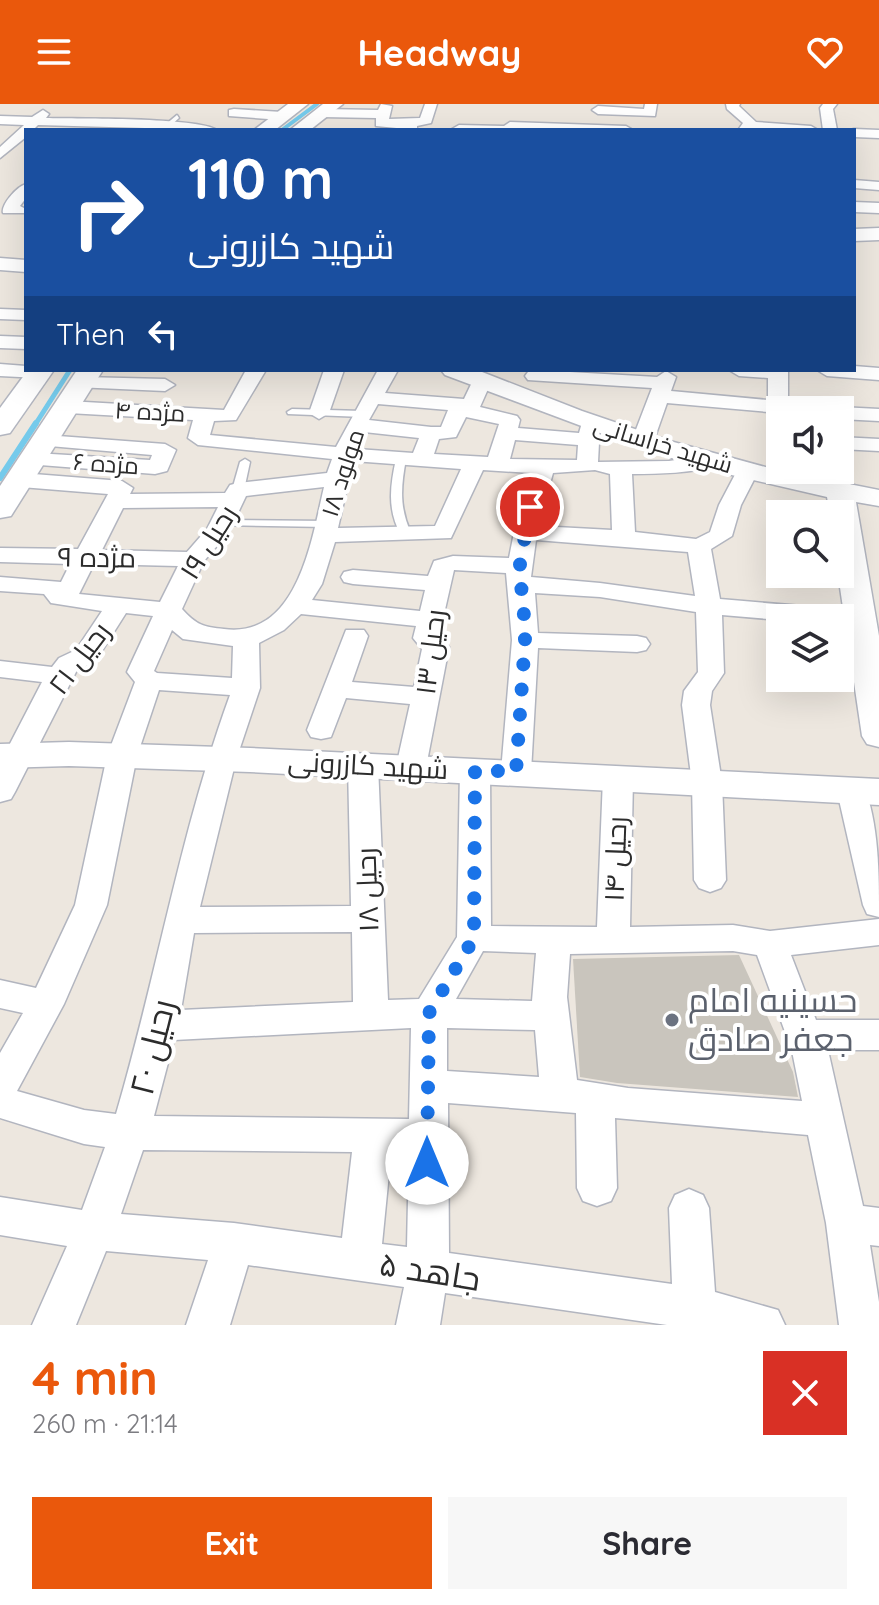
<!DOCTYPE html>
<html lang="en">
<head>
<meta charset="utf-8">
<style>
  :root { --surface:#fff; --page:#f7f7f7; --text:#2b2b33; --muted:#7c7c81; --accent:#ea580c }
  body { margin:0; font-family:Quicksand,Cairo,sans-serif; background:var(--page); color:var(--text); height:100vh; display:flex; flex-direction:column; font-size:30px; white-space:nowrap }
  * { box-sizing:border-box; margin:0 }
  p { font-size:26px; color:var(--muted) }
  .icon { flex:none; width:44px; height:44px; fill:none; stroke:currentColor; stroke-width:2; stroke-linecap:round; stroke-linejoin:round }
  .map { position:relative; height:1221px; overflow:hidden }
  .panel { display:flex; flex-direction:column; background:var(--surface); flex:1 }
  .panel>* { flex:none }
  .banner { position:absolute; left:24px; top:24px; width:832px; height:244px; border-radius:0px; box-shadow:0 8px 32px #0002; background:#1a4fa0; color:#fff; overflow:hidden }
  .fabs { position:absolute; left:766px; top:292px; display:grid; gap:16px }
  .fabs a { display:grid; place-items:center; width:88px; height:88px; border-radius:0px; background:var(--surface); box-shadow:0 8px 32px #0002; font-size:40px }
  .pin { position:absolute; display:grid; place-items:center; width:68px; height:68px; color:#fff; margin:-34px; border:4px solid #fff; border-radius:50%; box-shadow:0 2px 8px #0007 }
  .me { position:absolute; width:88px; margin:-44px; rotate:0deg; stroke-linejoin:round; filter:drop-shadow(0 0 6px #0008) }
  .turn { display:flex; align-items:center; gap:28px; height:168px; padding:0 32px; font-size:36px }
  .turn .icon { width:104px; height:104px; stroke-width:2.5 }
  .turn b { display:block; font-size:56px; line-height:68px }
  .then { display:flex; align-items:center; height:76px; padding:0 32px; background:#0003; gap:16px; font-size:30px }
  .round { display:grid; place-items:center; flex:none; width:84px; height:84px; border-radius:0px; background:var(--page) }
  .head { display:flex; align-items:center; justify-content:space-between; height:136px; padding:0 32px }
  h1 { font-size:48px; font-weight:800; line-height:60px; color:var(--accent) }
  .button { display:flex; gap:16px; margin-top:auto; padding:16px 32px }
  .button a { flex:1; height:92px; border-radius:0px; background:var(--accent); color:#fff; font-size:32px; font-weight:800; line-height:92px; text-align:center }
  .button a+a { background:var(--page); color:var(--text) }
  header { display:flex; justify-content:space-between; align-items:center; height:104px; padding:0 32px; background:var(--accent); color:#fff; font-size:36px; font-weight:800 }
  .map>svg:first-child { display:block }
</style>
</head>
<body>
<header><svg class="icon" aria-label="menu" viewBox="0 0 24 24"><path d="M4 6h16M4 12h16M4 18h16"/></svg>Headway<svg class="icon" aria-label="heart" viewBox="0 0 24 24"><path d="M12 20l-8-8c-3-5 5-10 8-4 3-6 11-1 8 4z"/></svg></header>
<div class="map">
<svg width="879" height="1221" viewBox="0 0 879 1221">
  <rect width="100%" height="100%" fill="#ede7df"/>
  <g fill="none" stroke-linecap="round" stroke-linejoin="round">
    <path stroke="#75caeb" stroke-width="4" d="M282 26 317 0"/>
    <path stroke="#75caeb" stroke-width="5" d="M35 321 70 266"/>
    <path stroke="#75caeb" stroke-width="6" d="M0 374 36 319"/>
  </g>
  <path fill="#c9c5bd" d="M739 851 793 968 798 993 617 979 580 973 573 855Z"/>
  <g fill="none" stroke-linecap="round" stroke-linejoin="round">
    <g stroke="#b2b5bf" stroke-width="3">
      <g id="service">
        <path d="M177 11 179 14 169 23H165V21Z"/>
        <path d="M292 305 363 307 368 310 363 313 288 310 287 308Z"/>
        <path d="M401 352 406 355C401 382 399 403 411 429L405 433 401 431C387 406 390 382 396 355Z"/>
        <path d="M245 355 250 358 244 386 238 389 234 388 232 386 240 358Z"/>
        <path d="M223 416 327 417 333 420 327 423 219 421 217 419Z"/>
      </g>
    </g>
    <g stroke="#b2b5bf" stroke-width="3">
      <g id="minor">
        <path d="M381 0 392 2 389 15 420 14 425 0H437L431 19 417 22V26L376 22V14L322 13 316 9 322 5 378 6Z"/>
        <path d="M645 0H657L655 12 598 10 592 6 598 2 644 5Z"/>
        <path d="M726 0H740L739 2 756 18 811 22 818 26H738L743 19 727 5Z"/>
        <path d="M823 0H837L833 5 837 26H823L820 4Z"/>
        <path d="M234 5 282 8 288 12 282 16 229 12V6Z"/>
        <path d="M43 6 49 10 46 14C77 15 198 13 217 26L38 21 33 26H26V33L0 54V43L24 21 0 20V12L32 13Z"/>
        <path d="M510 18 626 22 633 26 452 25 459 21 504 22Z"/>
        <path d="M854 25 879 26V34L854 33V26H850Z"/>
        <path d="M854 76 879 78V86L854 84Z"/>
        <path d="M26 80V94L20 102 26 105 24 109H3C1 101 16 83 26 80Z"/>
        <path d="M854 98 879 99V109L854 108Z"/>
        <path d="M0 205 26 206V216L0 215Z"/>
        <path d="M0 232 26 233V245L0 244Z"/>
        <path d="M0 260 26 262V266L49 268 39 274 0 272Z"/>
        <path d="M854 262 879 264V276L827 272 817 266H854Z"/>
        <path d="M246 266H266L236 316 214 317 210 331 336 343 378 266H398L385 289 464 295 475 272H489L492 276 480 303 517 312 520 316 518 324 579 329 583 315H597L600 319 598 358 669 357 710 351 718 352 721 357 718 362C689 369 662 370 632 370L635 428 696 435 710 428 719 401 739 363H755L758 368 741 401 732 432 711 445 720 495 859 507 868 510 872 515 868 520 840 521V514L780 516 722 511 724 569 712 587 710 601 722 679 726 776 721 784 710 788 699 784 694 776 692 679 682 601 684 587 698 568 696 508 600 493 535 489 538 529 637 532 646 534 650 540 646 546 637 548 538 544 531 668 526 675 516 678 506 675 501 668 512 536 506 469 454 466 439 532 449 543 426 663 421 670 411 673 401 670 396 663 410 600 346 594 331 633 321 635 311 633 307 626 346 526H364L368 532 352 578 414 583 422 545 413 534 416 522 301 510 284 526 259 539 260 584 236 656 200 803 351 802 348 661 353 654 363 651 373 654 378 661 388 896 419 895 457 833 460 666 465 659 475 656 485 659 490 666 491 822 597 823 603 674 608 667 618 664 628 667 633 674 630 823 733 821 770 827 879 815V841L791 851 816 916H879V946H828L863 1102 879 1104V1142L870 1141 879 1198V1221H839L826 1119 808 1031 615 1014 617 1084 611 1097 597 1102 583 1097 577 1084 576 1009 448 999 449 1149 672 1180 669 1104 675 1091 689 1085 703 1091 709 1104 715 1188 778 1206 785 1221H667L445 1189 440 1221H396L404 1183 248 1161 230 1221H186L208 1156 106 1147 76 1221H32L67 1142 0 1131V1093L82 1106 105 1043 84 1040 0 1014V949L23 909 0 904V876L36 884 75 801 107 652 135 578 127 568 153 512 126 509 95 558 77 566 15 688 11 695 0 698V659L42 578 0 573V557L52 563 59 554 76 546 102 507 51 499 44 490 0 487V473L61 478 70 460 0 458V444L78 445 108 390 21 383 10 376 21 369 122 377 133 384 130 390 225 389 230 381 238 379 327 369 332 355 198 341 188 334 193 316 68 309 58 303 68 297 224 306ZM378 300 448 306 441 323H431L369 316ZM466 313 499 320 488 353 434 350 439 335 456 333ZM364 328 419 334 413 349 357 345ZM515 336 578 341 577 356 510 355ZM353 357 461 365 435 422 338 424ZM483 366 531 369 519 403 509 454 453 452 434 457 428 472 353 466 344 468 341 473 344 478 353 480 425 486 420 507 312 496 322 480 335 438 451 434ZM595 366 610 370 612 426 538 422 553 369ZM324 383C312 434 298 535 224 525 204 523 196 521 182 505L204 457 229 428 246 392ZM218 403 207 425 187 448 102 446 123 404ZM536 436 688 448 695 492 600 479 531 473ZM94 460 178 462 160 498 79 490ZM172 526 183 535 233 542 232 574 157 569 154 567ZM159 586 230 591C180 728 157 871 116 1010L84 1006 17 987 64 900 107 801 137 652ZM352 828 353 898 181 906 194 829ZM483 847 536 849 532 897 456 895ZM733 847 757 851 792 947 802 997 628 984 577 976 567 893 570 850ZM411 924 409 1015 154 1012 174 936ZM447 924 535 926 539 973 447 967ZM143 1046 352 1048 342 1134 234 1119 121 1110ZM391 1049H409L407 1143 382 1140Z"/>
        <path d="M324 266H344L329 309 319 315 309 309Z"/>
        <path d="M535 266 657 273 666 267 676 273 671 287 768 296V274L739 272 729 266H788V298L812 302 815 306H780V309L667 299 654 336 643 342 632 336 652 284 528 276 525 272 528 268Z"/>
        <path d="M82 273 165 275 175 281 165 287 75 283 72 279Z"/>
        <path d="M840 303 879 305V317L840 315V306H832Z"/>
        <path d="M45 331 165 340 176 346 167 367 155 370 27 360 24 355 35 349 150 356 152 351 38 341 34 337 38 333Z"/>
        <path d="M840 333 879 335V347L840 345Z"/>
        <path d="M840 360 849 366 851 386 840 393 829 386 827 366H840Z"/>
        <path d="M852 677 863 680C879 718 879 771 879 813L867 810 863 801 837 687 841 680Z"/>
      </g>
    </g>
    <g stroke="#b2b5bf" stroke-width="3">
      <g id="tertiary">
        <path d="M0 154 26 156V168L0 166Z"/>
        <path d="M441 266H477L582 307 670 337 769 364 879 386V402L856 398 879 532V643L867 640 862 632 838 470 840 410H830L827 393 723 369 651 348 445 271Z"/>
        <path d="M69 638 250 644 879 675V701L250 668 69 662 0 664V640Z"/>
      </g>
    </g>
    <g stroke="#b2b5bf" stroke-width="3">
      <g id="secondary">
        <path d="M288 0H308L275 26H254Z"/>
        <path d="M323 0H343L310 26H290Z"/>
        <path d="M879 124V136L854 137V125Z"/>
        <path d="M28 266H54L10 329 0 331V304Z"/>
        <path d="M77 266H103L11 412 0 414V382Z"/>
      </g>
    </g>
    <use href="#service" fill="#fff" fill-rule="evenodd"/>
    <use href="#minor" fill="#fff" fill-rule="evenodd"/>
    <use href="#tertiary" fill="#fff" fill-rule="evenodd"/>
    <use href="#secondary" fill="#fff" fill-rule="evenodd"/>
  </g>
  <g fill="none" stroke-linecap="round" stroke-linejoin="round">
    <path stroke="#1a73e8" stroke-width="14" stroke-dasharray="0 25.2" d="M427 1059 429 909 474 834 475 666 516 668 525 536 523 491 518 472 530 403"/>
  </g>
  <circle fill="#6b7280" stroke="#fff" stroke-width="3" cx="672" cy="916" r="8"/>
  <g text-anchor="middle" stroke-width="8" stroke-linejoin="round" paint-order="stroke">
    <g font-size="24" fill="#2c2c2c" stroke="#fff">
      <text transform="translate(150 308) rotate(3)" y="8">مژده ۴</text>
      <text transform="translate(663 341) rotate(17)" y="8">شهید خراسانی</text>
      <text transform="translate(106 360) rotate(4)" y="8">مژده ۶</text>
      <text transform="translate(343 369) rotate(-72)" y="8">مولود ۱۸</text>
    </g>
    <g font-size="28" fill="#2c2c2c" stroke="#fff">
      <text transform="translate(208 438) rotate(-58)" y="10">رحیل ۱۹</text>
      <text transform="translate(97 453) rotate(1)" y="10">مژده ۹</text>
      <text transform="translate(430 548) rotate(-83)" y="10">رحیل ۱۳</text>
      <text transform="translate(79 554) rotate(-53)" y="10">رحیل ۲۱</text>
      <text transform="translate(368 661) rotate(3)" y="10">شهید کازرونی</text>
      <text transform="translate(615 755) rotate(-88)" y="10">رحیل ۱۴</text>
      <text transform="translate(367 786) rotate(-92)" y="10">رحیل ۱۸</text>
    </g>
    <g font-size="34" fill="#5b616d" stroke="#fff" text-anchor="start">
      <text x="688" y="908">حسینیه امام<tspan x="688" dy="39">جعفر صادق</tspan></text>
    </g>
    <g font-size="34" fill="#2c2c2c" stroke="#fff">
      <text transform="translate(152 943) rotate(-76)" y="12">رحیل ۲۰</text>
      <text transform="translate(430 1167) rotate(9)" y="12">جاهد ۵</text>
    </g>
  </g>
</svg>
<div class="fabs">
<a><svg class="icon" aria-label="sound" viewBox="0 0 24 24"><path d="M4 9h4l5-4v14l-5-4H4zM17 9q2 3 0 6"/></svg></a>
<a><svg class="icon" aria-label="search" viewBox="0 0 24 24"><circle cx="10" cy="10" r="6"/><path d="M15 15l6 6"/></svg></a>
<a><svg class="icon" aria-label="layers" viewBox="0 0 24 24"><path d="M12 4l9 5-9 5-9-5zM3 14l9 5 9-5"/></svg></a>
</div>
<div class="pin" style="left:530px;top:403px;background:#d93025"><svg class="icon" aria-label="arrive" viewBox="0 0 24 24"><path d="M6 21V4h12l-3 4 3 4H6"/></svg></div>
<svg class="me" style="left:427px;top:1059px" viewBox="-20 -20 40 40"><circle r="19" fill="#fff"/><path d="M0-13L10 11 0 6-10 11z" fill="#1a73e8"/></svg>
<div class="banner">
<div class="turn"><svg class="icon" aria-label="right" viewBox="0 0 24 24"><path d="M7 20v-9h11M14 6l5 5-5 5"/></svg><div><b>110 m</b>شهید کازرونی</div></div>
<div class="then">Then<svg class="icon" aria-label="left" viewBox="0 0 24 24"><path d="M17 20v-9H6M10 6l-5 5 5 5"/></svg></div>
</div>
</div>
<section class="panel">
<div class="head"><div><h1>4 min</h1><p>260 m · 21:14</p></div><a class="round" style="background:#d93025;color:#fff"><svg class="icon" aria-label="close" viewBox="0 0 24 24"><path d="M6 6l12 12M18 6L6 18"/></svg></a></div>
<div class="button"><a>Exit</a><a>Share</a></div>
</section>
</body>
</html>
